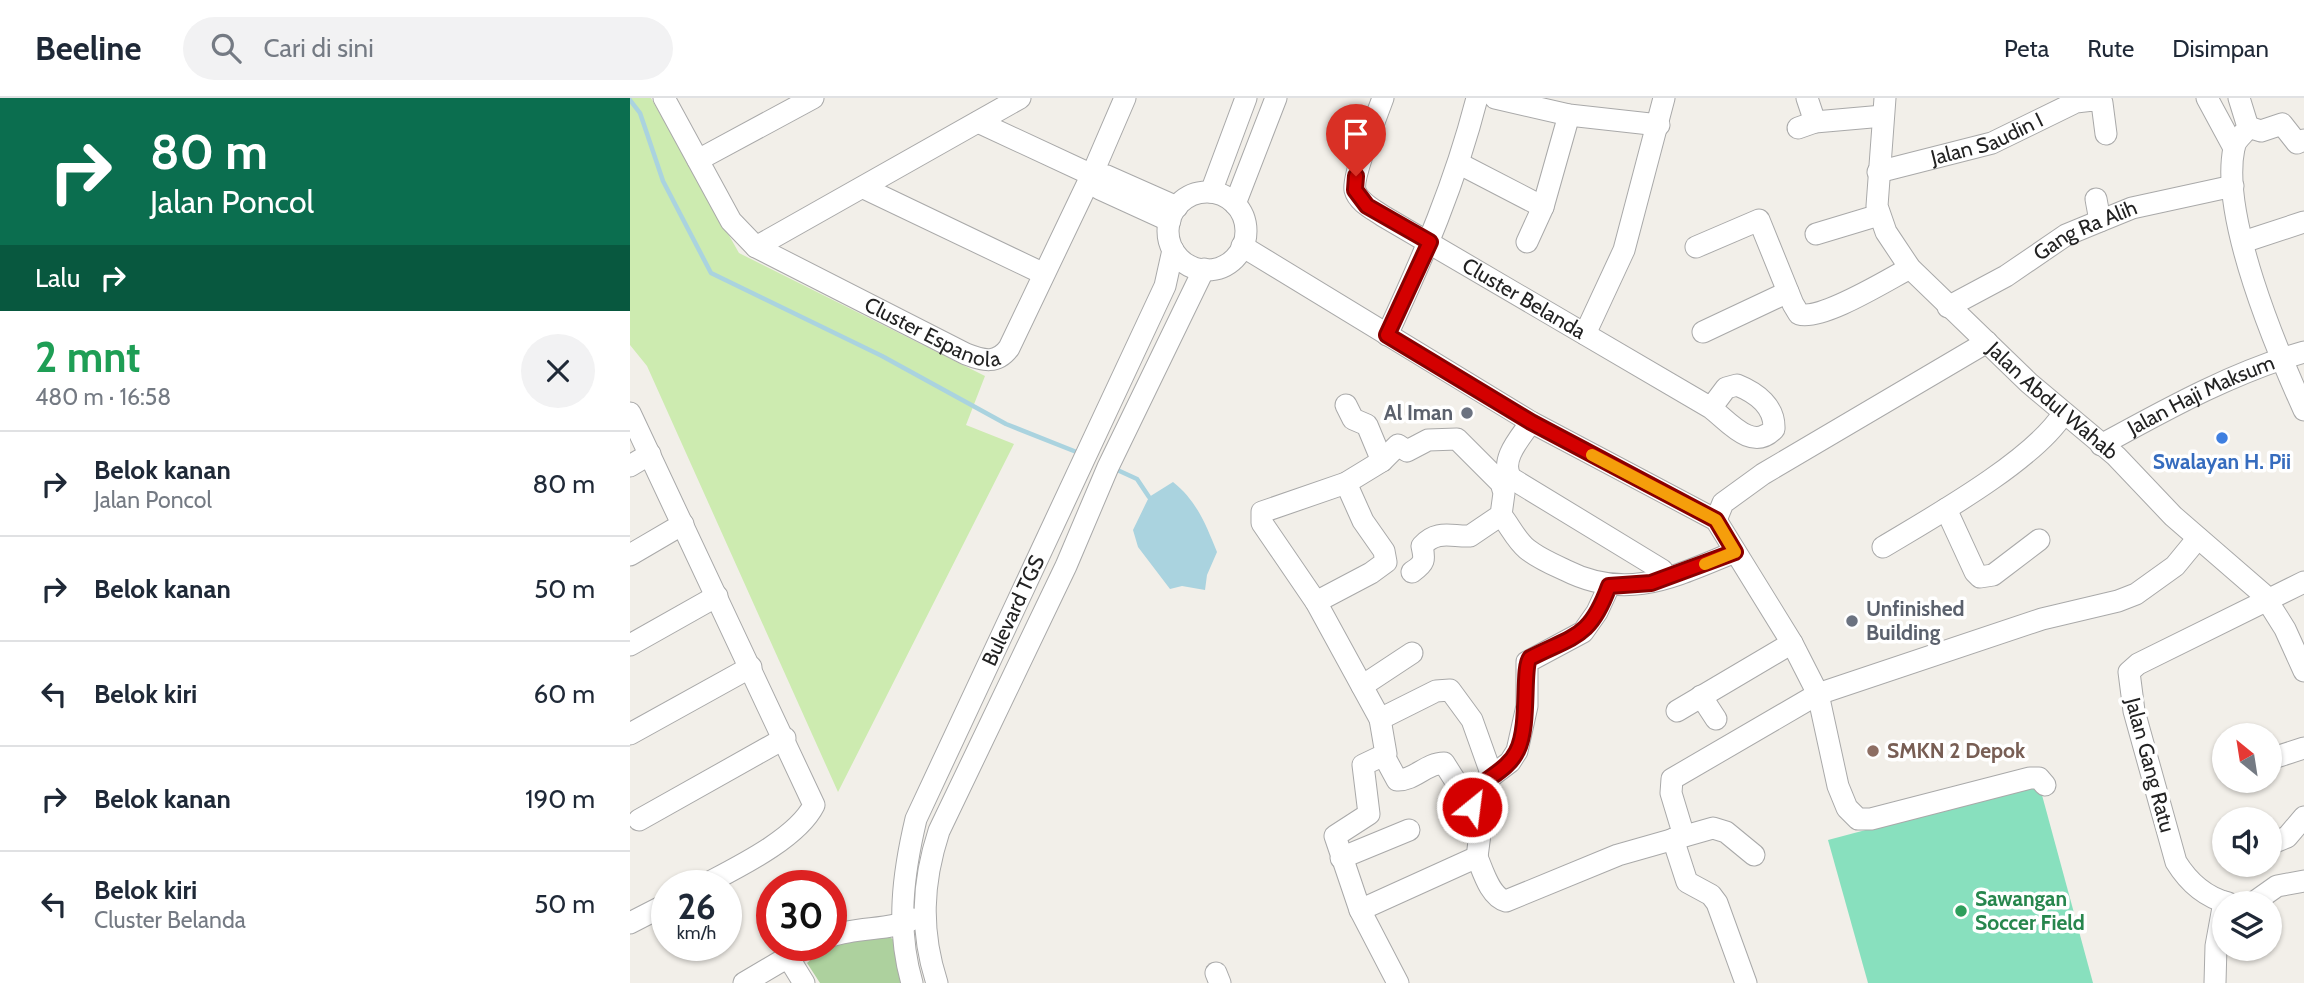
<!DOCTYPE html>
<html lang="id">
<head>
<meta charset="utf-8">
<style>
  :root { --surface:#fff; --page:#f2f2f3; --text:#1f2937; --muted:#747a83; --line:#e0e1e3 }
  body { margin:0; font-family:Cabin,sans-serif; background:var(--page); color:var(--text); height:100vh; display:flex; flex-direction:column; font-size:26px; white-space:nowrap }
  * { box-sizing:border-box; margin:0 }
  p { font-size:23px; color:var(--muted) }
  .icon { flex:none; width:38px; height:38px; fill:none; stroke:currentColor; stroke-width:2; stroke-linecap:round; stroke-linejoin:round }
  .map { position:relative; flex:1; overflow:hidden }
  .sheet { display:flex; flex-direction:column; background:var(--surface); width:630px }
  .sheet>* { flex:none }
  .top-card { background:#0b6e4f; color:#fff; overflow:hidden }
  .needle { width:46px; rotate:330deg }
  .tools { position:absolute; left:1582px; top:625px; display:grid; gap:14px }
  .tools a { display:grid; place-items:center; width:70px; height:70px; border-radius:50%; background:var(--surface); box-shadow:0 2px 5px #0004; font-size:35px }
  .speed { position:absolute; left:21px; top:772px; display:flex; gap:14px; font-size:35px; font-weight:700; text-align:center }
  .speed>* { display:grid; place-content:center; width:91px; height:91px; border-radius:50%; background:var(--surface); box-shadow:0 2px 5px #0004; line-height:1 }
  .speed small { font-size:18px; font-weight:400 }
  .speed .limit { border:10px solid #d22; background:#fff; color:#111 }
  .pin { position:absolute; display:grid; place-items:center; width:60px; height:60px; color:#fff; margin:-72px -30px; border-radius:50% 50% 50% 0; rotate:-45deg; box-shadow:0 0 7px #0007 }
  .pin .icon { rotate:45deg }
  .me { position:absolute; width:77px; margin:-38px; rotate:29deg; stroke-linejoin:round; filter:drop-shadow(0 0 5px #0008) }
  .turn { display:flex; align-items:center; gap:24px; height:147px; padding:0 35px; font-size:32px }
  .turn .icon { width:91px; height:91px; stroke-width:2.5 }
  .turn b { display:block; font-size:49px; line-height:60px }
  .then { display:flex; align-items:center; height:66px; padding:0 35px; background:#0003; gap:14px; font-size:26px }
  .round { display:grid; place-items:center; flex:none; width:74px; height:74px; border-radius:37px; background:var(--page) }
  .summary { display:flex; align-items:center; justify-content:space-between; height:119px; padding:0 35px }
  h1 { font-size:42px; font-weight:700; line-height:52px; color:#1e9e55 }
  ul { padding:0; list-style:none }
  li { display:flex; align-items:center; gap:21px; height:105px; padding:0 35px; border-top:2px solid var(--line) }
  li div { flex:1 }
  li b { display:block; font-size:26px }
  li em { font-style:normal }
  header { display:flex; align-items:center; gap:42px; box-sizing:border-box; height:98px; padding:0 35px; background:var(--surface); border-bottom:2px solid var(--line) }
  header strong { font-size:33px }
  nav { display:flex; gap:38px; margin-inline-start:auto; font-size:24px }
  .search { width:490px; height:63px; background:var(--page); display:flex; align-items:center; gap:18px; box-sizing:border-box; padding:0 24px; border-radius:38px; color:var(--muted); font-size:26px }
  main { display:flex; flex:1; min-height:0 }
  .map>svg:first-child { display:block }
</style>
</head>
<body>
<header>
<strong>Beeline</strong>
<div class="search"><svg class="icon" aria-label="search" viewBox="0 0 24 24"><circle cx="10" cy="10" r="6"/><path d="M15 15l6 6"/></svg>Cari di sini</div>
<nav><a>Peta</a><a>Rute</a><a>Disimpan</a></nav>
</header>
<main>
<section class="sheet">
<div class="top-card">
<div class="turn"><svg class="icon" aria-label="right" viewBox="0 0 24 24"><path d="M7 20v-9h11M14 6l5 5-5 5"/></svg><div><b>80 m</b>Jalan Poncol</div></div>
<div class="then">Lalu<svg class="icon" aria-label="right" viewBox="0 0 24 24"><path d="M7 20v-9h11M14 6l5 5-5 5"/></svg></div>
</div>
<div class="summary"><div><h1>2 mnt</h1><p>480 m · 16:58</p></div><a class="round"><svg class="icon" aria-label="close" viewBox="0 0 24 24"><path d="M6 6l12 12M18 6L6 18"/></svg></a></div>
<ul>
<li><svg class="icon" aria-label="right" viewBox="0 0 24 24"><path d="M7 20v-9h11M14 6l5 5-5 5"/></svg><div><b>Belok kanan</b><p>Jalan Poncol</p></div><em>80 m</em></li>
<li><svg class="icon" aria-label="right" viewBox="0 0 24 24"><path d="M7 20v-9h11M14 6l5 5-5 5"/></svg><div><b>Belok kanan</b></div><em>50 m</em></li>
<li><svg class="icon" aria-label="left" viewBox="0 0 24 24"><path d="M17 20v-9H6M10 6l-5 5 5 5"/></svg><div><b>Belok kiri</b></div><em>60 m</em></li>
<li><svg class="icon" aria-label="right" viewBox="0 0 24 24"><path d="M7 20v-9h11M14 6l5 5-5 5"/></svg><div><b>Belok kanan</b></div><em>190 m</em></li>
<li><svg class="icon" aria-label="left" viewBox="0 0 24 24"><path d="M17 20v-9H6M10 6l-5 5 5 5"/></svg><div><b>Belok kiri</b><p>Cluster Belanda</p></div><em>50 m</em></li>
</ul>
</section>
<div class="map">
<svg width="1674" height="885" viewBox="0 0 1674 885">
  <rect width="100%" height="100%" fill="#f2efe9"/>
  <path fill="#cdebb0" d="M0 0H21L109 155 355 278 336 327 384 346 208 694 17 268 0 247Z"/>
  <path fill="#add19e" d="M259 838 268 846 276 885H190L177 865 196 848Z"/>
  <path fill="#88e0be" d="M1409 686 1463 885H1238L1198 742Z"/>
  <path fill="#aad3df" d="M543 384C567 403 576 427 587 454L577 477 575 492 552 488 540 491 508 449 503 432 519 399Z"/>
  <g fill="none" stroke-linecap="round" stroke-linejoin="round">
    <g stroke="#aad3df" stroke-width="4.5">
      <path d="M0 2 10 15 33 83 81 175 252 258 376 326 449 355"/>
      <path d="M483 370 507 381 519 399"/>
    </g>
    <g stroke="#a9a9a9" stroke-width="23">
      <g id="minor">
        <path id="s1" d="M34 0 101 123 126 149 336 256C354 263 367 266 379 250L464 72 495 0"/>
        <path id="s2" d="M753 0C747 17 722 78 725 92 728 104 743 111 753 118L1081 310C1099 324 1122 354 1144 331 1145 309 1127 295 1107 287L1096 290 1081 310"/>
        <path d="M865 0 939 17 1029 27"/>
        <path d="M1177 0 1185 24"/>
        <path id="s3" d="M1255 0 1247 108 1256 134 1280 170 1399 285 1486 358 1543 418 1633 496 1655 531 1674 573"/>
        <path d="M1577 0 1604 50"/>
        <path d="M1609 0 1618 29C1614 37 1605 41 1604 50 1590 118 1646 250 1674 312"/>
        <path d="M348 24 462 77 477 78 547 109"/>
        <path d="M1618 29 1631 33 1652 26 1667 45 1674 42"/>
        <path d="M1168 30 1185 24 1253 18"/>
        <path d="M68 62 183 0"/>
        <path d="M830 66 913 109"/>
        <path id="s4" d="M1248 74 1362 45 1446 4 1463 2 1472 5 1476 36"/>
        <path d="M462 77 470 91 540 123"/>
        <path d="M234 90 412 175"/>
        <path d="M581 94 616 0"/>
        <circle cx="577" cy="133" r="39"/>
        <path d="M1466 101 1470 123"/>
        <path d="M605 106 646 0"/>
        <path d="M1186 136 1249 117"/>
        <path d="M897 144 913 109 939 17"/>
        <path d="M1613 144 1674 124"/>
        <path d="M612 148 901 324 1086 422 1162 545 1188 596 1208 688 1217 710 1228 721H1241L1400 680H1409L1415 687"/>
        <path d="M126 149 390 0"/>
        <path d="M1066 149 1129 122 1163 206 1169 216C1192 223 1257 182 1280 170"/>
        <path id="s5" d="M1318 209 1376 178 1436 137 1470 123 1502 110 1603 88"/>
        <path d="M1073 234 1158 194"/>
        <path d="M955 236 994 152 1034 0"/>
        <path d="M757 237C794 157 825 86 847 0"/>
        <path d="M716 307 723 321 737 327 752 363"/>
        <path d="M0 315 184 707C167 741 106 770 72 788"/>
        <path d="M901 324C891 339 869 362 881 380L1032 472"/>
        <path id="s6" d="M1471 347C1537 311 1601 275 1674 254"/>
        <path d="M0 368 20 356"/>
        <path d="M1316 411 1345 474 1350 479 1363 477 1409 442"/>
        <path d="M871 417C880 428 886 442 897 451 908 460 922 466 935 472 998 504 1045 478 1105 454"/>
        <path d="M1086 422 1093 405 1133 376 1357 244"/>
        <path d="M1253 449C1303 419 1403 363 1433 316"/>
        <path d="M0 457 53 426"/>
        <path d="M782 474C795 465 795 462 792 448 807 431 822 439 840 438L871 417 874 395 871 385 827 341 798 342 777 353 768 347 752 363 716 385 632 414V425L686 504 750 621 806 593 820 592 842 622 862 678"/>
        <path d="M686 504 741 475 756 464 754 453 733 423 716 385"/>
        <path d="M0 547 87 498"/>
        <path d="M732 588 782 555"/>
        <path d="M1071 598 1086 621"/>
        <path d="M1047 613 1162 545"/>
        <path d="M0 636 121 569"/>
        <path d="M754 658 767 682C784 683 796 665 814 665L842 709"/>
        <path d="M1640 661 1674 650"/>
        <path d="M9 722 155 640"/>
        <path d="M1054 738 1041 695 1042 681 1188 596 1412 521 1488 503 1506 496 1545 468 1568 440"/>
        <path d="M1043 741 1057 784 1081 797 1087 805 1116 885"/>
        <path d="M1640 746 1657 739 1674 719"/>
        <path d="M847 759C853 773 860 799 876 803L988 757 1083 730 1096 734 1124 757"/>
        <path d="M711 760 779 732"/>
        <path d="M1598 805C1575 799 1559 785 1546 764L1504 613 1499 574 1508 566 1674 484"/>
        <path d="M1623 805 1647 788 1674 783"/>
        <path d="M730 812 705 738 739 716 733 667 756 656 750 621"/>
        <path d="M0 825 37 806"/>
        <path d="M201 838C226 829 266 832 283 821"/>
        <path d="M158 859 181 847"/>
        <path d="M586 875 590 885"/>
        <path d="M114 885 158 859 174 885"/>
        <path id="s7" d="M282 885C266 830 273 776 286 721L535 188 543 152"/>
        <path d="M307 885C290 833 292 785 309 733L436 468 478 369 574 171"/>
        <path d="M768 885 730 812 847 759 850 736 841 702 847 689 880 664 887 653 897 608V564L953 534 967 514 979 488"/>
        <path d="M1585 885 1586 848 1594 804"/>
      </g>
    </g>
    <use href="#minor" stroke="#fff" stroke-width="21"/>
  </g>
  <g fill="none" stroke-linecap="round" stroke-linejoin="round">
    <g stroke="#8a0000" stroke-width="18">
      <path id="route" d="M726 78 725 92 737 108 800 144 757 237 901 324 1086 422 1105 454 1021 485 979 488C960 540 945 537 900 560 892 570 900 628 887 653 878 672 857 679 843 694L842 709"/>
    </g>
    <use href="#route" stroke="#d40000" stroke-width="12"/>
    <path stroke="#f59e0b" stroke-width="12" d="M962 357 1086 422 1105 454 1075 466"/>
  </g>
  <g fill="#6b7280" stroke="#fff" stroke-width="2.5">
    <circle cx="837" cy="315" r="7"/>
    <circle cx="1222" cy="523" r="7"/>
  </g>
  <circle fill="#3f7fe0" stroke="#fff" stroke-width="2.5" cx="1592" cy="340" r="7"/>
  <circle fill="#8d6e63" stroke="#fff" stroke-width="2.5" cx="1243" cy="653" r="7"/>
  <circle fill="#2e9e5b" stroke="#fff" stroke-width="2.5" cx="1331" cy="813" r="7"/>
  <g text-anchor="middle" stroke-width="7" stroke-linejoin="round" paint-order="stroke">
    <g font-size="21" fill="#222" stroke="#fff">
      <text dy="7" stroke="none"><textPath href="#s4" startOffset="114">Jalan Saudin I</textPath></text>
      <text dy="7" stroke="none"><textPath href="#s5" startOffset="158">Gang Ra Alih</textPath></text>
      <text dy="7" stroke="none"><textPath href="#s2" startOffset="299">Cluster Belanda</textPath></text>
      <text dy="7" stroke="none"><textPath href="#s1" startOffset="373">Cluster Espanola</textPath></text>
      <text dy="7" stroke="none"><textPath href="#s6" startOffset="112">Jalan Haji Maksum</textPath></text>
      <text dy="7" stroke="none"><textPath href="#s3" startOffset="374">Jalan Abdul Wahab</textPath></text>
      <text dy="7" stroke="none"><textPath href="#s7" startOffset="396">Bulevard TGS</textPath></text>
      <text transform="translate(1520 667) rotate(75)" y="7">Jalan Gang Ratu</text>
    </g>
    <g font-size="21" font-weight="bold" fill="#5b616d" stroke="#fff" text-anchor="end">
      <text x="823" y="322">Al Iman</text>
      <text x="1236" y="518" text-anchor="start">Unfinished<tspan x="1236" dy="24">Building</tspan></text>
    </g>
    <g font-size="21" font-weight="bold" fill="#366cbe" stroke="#fff">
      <text x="1592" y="371">Swalayan H. Pii</text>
    </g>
    <g font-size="21" font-weight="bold" fill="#785e54" stroke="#fff" text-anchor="start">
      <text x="1257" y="660">SMKN 2 Depok</text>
    </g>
    <g font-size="21" font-weight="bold" fill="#27864d" stroke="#fff" text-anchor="start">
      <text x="1345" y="808">Sawangan<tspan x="1345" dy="24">Soccer Field</tspan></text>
    </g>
  </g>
</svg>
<div class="tools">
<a><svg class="needle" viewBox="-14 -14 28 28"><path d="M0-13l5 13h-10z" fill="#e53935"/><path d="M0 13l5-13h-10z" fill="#747a83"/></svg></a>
<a><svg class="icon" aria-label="sound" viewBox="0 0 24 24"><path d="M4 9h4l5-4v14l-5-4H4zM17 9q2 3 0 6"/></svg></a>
<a><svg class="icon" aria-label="layers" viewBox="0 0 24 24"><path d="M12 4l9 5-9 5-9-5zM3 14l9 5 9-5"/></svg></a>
</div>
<div class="speed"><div>26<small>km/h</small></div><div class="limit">30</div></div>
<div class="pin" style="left:726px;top:78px;background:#d93025"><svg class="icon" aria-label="arrive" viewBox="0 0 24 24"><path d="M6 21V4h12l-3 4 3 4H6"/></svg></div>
<svg class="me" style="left:842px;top:709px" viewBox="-20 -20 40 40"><circle r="17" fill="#d40000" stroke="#fff" stroke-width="3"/><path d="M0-11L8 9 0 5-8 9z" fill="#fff"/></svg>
</div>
</main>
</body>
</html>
